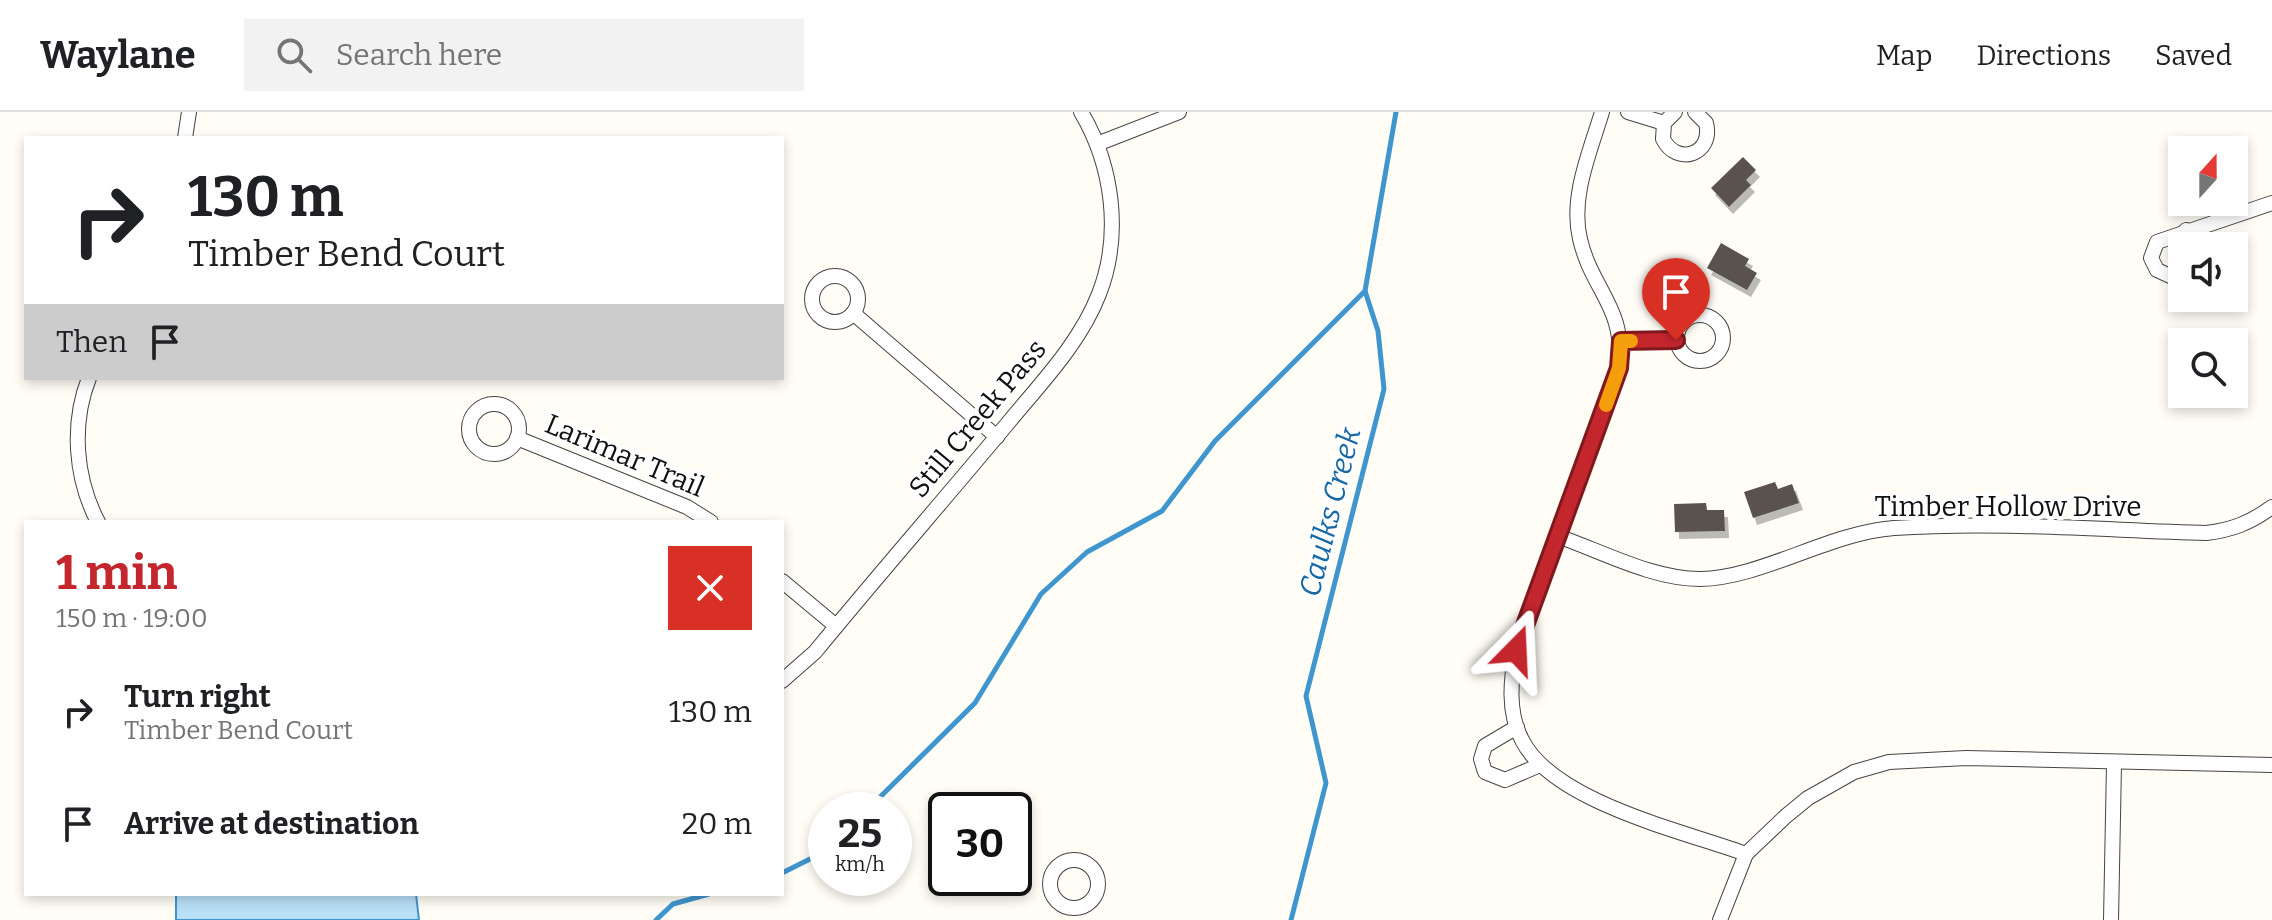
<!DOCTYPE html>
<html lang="en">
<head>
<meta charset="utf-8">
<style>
  :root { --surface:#fff; --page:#f2f2f2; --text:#202124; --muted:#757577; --line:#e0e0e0; --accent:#c4262e }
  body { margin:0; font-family:Bitter,serif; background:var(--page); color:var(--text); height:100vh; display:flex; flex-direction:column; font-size:30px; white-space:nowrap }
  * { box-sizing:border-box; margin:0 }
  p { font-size:26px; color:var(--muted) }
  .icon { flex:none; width:44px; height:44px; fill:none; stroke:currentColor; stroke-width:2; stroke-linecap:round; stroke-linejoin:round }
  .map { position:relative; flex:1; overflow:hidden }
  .panel { position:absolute; left:24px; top:408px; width:760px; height:376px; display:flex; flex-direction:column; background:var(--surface); border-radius:0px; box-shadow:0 4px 12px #0003 }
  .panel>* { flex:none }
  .banner { position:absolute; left:24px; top:24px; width:760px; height:244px; border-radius:0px; box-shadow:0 4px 12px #0003; background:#fff; color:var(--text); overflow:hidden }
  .needle { width:52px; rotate:21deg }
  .fabs { position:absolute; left:2168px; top:24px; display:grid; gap:16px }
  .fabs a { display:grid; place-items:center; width:80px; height:80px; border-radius:0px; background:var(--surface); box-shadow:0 4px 12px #0003; font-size:40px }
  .speed { position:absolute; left:808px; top:680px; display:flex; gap:16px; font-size:40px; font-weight:700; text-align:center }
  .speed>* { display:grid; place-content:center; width:104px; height:104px; border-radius:50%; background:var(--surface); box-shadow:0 4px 12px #0003; line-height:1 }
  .speed small { font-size:20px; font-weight:400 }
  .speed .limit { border:4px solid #111; border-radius:12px; background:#fff; color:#111 }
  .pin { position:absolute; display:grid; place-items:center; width:68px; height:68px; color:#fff; margin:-82px -34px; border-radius:50% 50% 50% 0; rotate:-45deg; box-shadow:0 0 8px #0007 }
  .pin .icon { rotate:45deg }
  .me { position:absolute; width:88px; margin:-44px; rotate:21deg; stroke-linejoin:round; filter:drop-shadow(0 0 6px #0008) }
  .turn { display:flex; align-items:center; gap:28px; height:168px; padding:0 32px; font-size:36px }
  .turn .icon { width:104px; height:104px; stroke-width:2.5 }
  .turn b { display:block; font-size:56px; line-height:68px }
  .then { display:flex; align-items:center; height:76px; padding:0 32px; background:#0003; gap:16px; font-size:30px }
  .round { display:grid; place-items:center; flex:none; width:84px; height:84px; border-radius:0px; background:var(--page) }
  .head { display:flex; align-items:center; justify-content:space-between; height:136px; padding:0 32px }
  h1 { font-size:48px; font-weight:700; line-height:60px; color:var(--accent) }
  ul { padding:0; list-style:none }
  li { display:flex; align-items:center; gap:24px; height:112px; padding:0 32px }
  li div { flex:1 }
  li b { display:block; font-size:30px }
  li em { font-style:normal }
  header { display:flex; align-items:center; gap:48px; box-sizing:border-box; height:112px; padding:0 40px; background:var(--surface); border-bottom:2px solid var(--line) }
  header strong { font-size:38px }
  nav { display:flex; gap:44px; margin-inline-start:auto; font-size:28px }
  .search { width:560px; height:72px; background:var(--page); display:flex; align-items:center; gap:20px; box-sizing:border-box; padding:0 28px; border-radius:0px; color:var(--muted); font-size:30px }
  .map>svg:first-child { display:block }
</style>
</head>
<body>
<header>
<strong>Waylane</strong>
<div class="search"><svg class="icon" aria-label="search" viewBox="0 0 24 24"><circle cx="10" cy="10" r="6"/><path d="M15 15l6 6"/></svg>Search here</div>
<nav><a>Map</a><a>Directions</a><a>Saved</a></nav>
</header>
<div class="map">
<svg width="2272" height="808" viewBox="0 0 2272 808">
  <defs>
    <filter id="shadow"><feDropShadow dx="4" dy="7" stdDeviation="0" flood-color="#0004"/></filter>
  </defs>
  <rect width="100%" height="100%" fill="#fffdf5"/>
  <path fill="#b9e0f7" stroke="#3f96cf" stroke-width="2" d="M176 782H416L419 808H176Z"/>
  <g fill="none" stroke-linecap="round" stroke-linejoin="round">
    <g stroke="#3f96cf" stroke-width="5">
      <path d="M867 698 975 591 1041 482 1087 440 1162 399 1215 329 1365 179"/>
      <path d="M782 761 826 739"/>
      <path d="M656 808 673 792 709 782"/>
      <path d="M1291 808 1326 671 1306 584 1384 277 1378 219 1365 179 1396 0"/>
    </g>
  </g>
  <g fill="#5a524d" filter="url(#shadow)">
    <path d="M1743 45 1756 58 1746 68 1751 73 1729 95 1711 76Z"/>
    <path d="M1721 131 1749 147 1745 154 1757 161 1747 178 1707 156Z"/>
    <path d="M1775 370 1778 377 1792 372 1799 391 1753 406 1744 380Z"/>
    <path d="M1706 391 1707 398H1724L1725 419 1675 420 1674 392Z"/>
  </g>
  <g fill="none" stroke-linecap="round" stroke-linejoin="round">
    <g stroke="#444" stroke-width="16">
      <g id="street">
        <path d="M1602 0C1590 40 1570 85 1580 127 1592 179 1626 195 1619 256L1516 538C1511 567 1507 600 1522 628 1553 690 1683 719 1746 742"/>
        <path d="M1628 0 1664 11"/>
        <path d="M1675 0 1664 11 1663 27C1677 55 1714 42 1706 11L1695 0"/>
        <path d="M185 26 189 0"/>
        <path d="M1097 32 1179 0"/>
        <path d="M2186 118 2189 134"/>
        <path d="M2182 161 2170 164 2157 158 2151 146 2157 130 2272 91"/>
        <circle cx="835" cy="187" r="23"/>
        <path d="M853 201 997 325"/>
        <circle cx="1700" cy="226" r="23"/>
        <path d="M1621 229 1676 228"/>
        <path d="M89 266C71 312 75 366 98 410"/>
        <circle cx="494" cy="317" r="25"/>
        <path d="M517 326 687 395 711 410"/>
        <path d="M1560 425C1603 440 1653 467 1700 467 1762 466 1828 421 1894 416 1997 409 2102 418 2206 421 2232 418 2250 411 2272 395"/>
        <path d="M782 469 836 514"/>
        <path d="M782 569 815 540C878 463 944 388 1008 311 1041 271 1080 231 1099 182 1122 123 1113 54 1081 0"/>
        <path d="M1517 615 1485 634 1481 647 1485 660 1505 668 1540 653"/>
        <circle cx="1074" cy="772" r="24"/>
        <path d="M1720 808 1746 742 1786 704 1808 686 1854 660 1889 650 1966 646 2272 653"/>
        <path d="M2111 808 2114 652"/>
      </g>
    </g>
    <use href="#street" stroke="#fff" stroke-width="14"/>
  </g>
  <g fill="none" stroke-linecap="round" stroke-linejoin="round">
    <g stroke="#7f191e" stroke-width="20">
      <path id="route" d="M1516 538 1619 256 1621 229 1676 228"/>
    </g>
    <use href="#route" stroke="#c4262e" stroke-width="14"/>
    <path stroke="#f59e0b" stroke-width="14" d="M1606 293 1619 256 1621 229H1631"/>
  </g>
  <g text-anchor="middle" stroke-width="8" stroke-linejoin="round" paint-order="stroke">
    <g font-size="28" fill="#111" stroke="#fff">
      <text transform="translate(977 306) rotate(-50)" y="10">Still Creek Pass</text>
      <text transform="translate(625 343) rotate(23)" y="10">Larimar Trail</text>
      <text x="2008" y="404">Timber Hollow Drive</text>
    </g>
    <g font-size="30" font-style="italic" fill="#1768a6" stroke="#fff">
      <text transform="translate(1330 400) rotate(-76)" y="10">Caulks Creek</text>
    </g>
  </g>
</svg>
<div class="fabs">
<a><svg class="needle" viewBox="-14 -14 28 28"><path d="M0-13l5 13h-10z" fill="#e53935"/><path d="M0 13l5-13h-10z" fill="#757577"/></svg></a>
<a><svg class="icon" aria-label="sound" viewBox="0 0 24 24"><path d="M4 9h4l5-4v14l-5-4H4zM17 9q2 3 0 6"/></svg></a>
<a><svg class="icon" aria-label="search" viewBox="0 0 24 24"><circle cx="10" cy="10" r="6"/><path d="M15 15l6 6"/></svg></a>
</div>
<div class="speed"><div>25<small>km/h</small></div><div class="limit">30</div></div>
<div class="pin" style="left:1676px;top:228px;background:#d93025"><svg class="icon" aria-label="arrive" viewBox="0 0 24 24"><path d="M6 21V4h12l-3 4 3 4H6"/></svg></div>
<svg class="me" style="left:1516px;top:538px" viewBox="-20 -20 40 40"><path d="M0-17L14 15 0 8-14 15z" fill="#c4262e" stroke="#fff" stroke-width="4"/></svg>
<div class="banner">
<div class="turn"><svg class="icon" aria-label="right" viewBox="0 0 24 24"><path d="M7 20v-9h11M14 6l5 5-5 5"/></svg><div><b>130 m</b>Timber Bend Court</div></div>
<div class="then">Then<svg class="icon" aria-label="arrive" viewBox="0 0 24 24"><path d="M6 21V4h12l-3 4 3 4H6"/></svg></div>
</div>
<section class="panel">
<div class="head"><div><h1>1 min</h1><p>150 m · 19:00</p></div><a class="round" style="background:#d93025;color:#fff"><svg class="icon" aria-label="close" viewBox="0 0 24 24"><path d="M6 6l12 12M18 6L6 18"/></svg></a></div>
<ul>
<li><svg class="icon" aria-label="right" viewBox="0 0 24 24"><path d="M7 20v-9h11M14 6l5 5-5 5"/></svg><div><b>Turn right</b><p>Timber Bend Court</p></div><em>130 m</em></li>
<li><svg class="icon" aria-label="arrive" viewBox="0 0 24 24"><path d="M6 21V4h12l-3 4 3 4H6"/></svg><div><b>Arrive at destination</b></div><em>20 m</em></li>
</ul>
</section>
</div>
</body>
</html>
